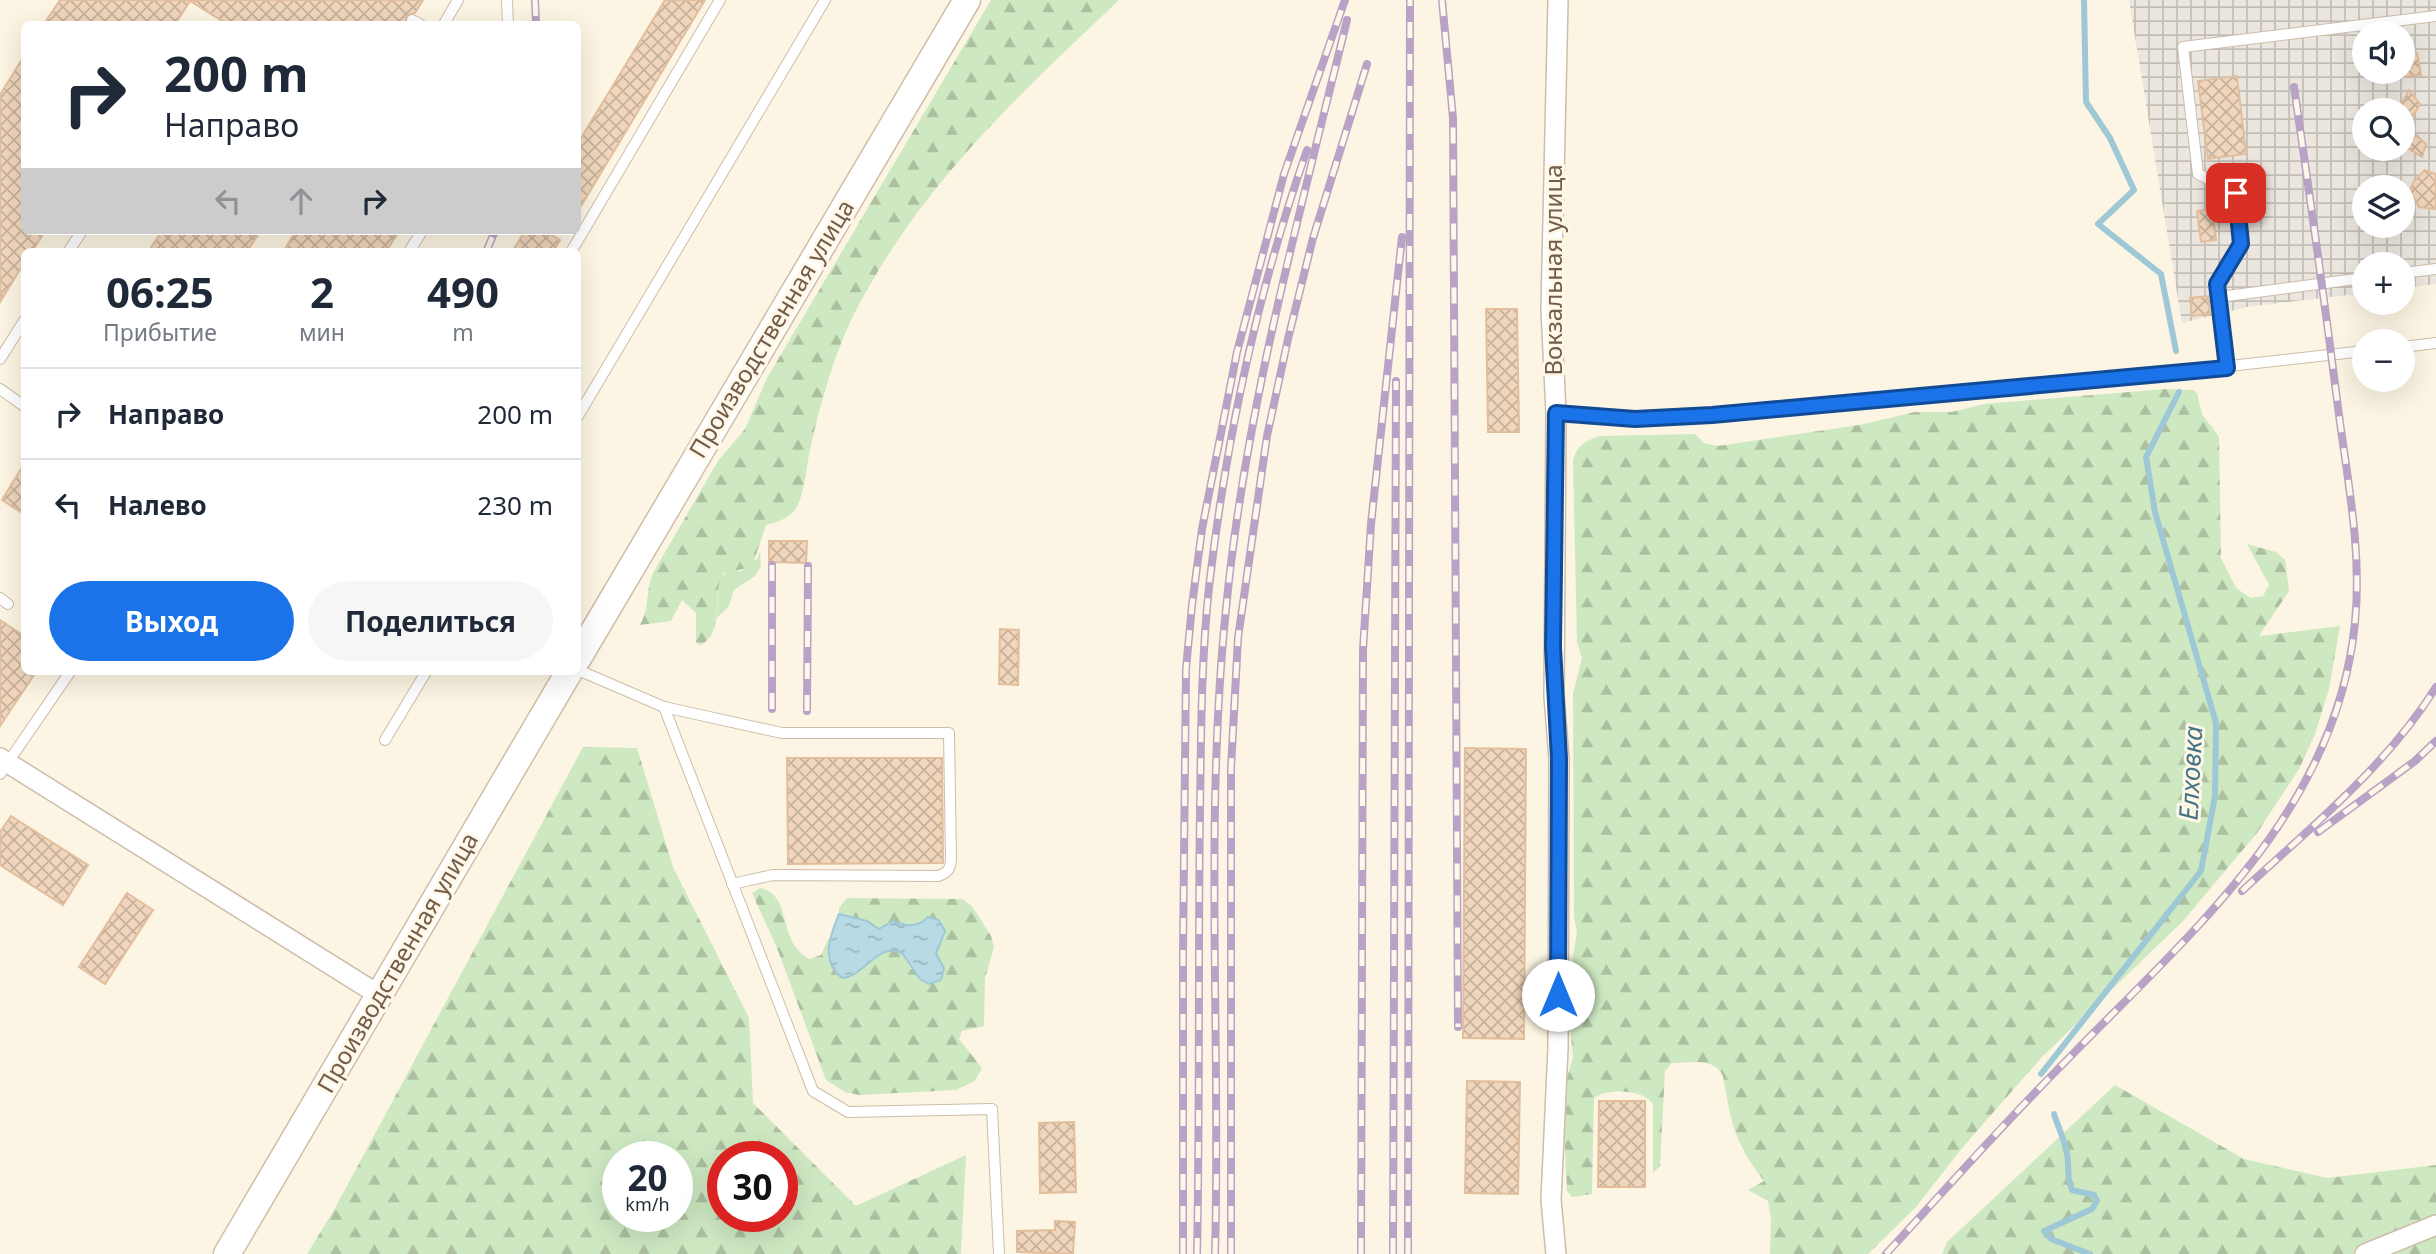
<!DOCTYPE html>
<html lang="ru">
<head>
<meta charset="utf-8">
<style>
  :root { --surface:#fff; --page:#f6f6f7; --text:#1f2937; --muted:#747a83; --line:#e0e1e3; --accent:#1a73e8 }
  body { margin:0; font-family:"Noto Sans",sans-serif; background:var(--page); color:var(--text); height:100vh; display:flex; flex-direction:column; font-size:26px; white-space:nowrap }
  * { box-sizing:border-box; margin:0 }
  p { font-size:23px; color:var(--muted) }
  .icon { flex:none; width:38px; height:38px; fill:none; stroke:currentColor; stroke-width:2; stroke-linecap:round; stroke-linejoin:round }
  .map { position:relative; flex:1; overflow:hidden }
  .panel { position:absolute; left:21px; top:248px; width:560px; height:427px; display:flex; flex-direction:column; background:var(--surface); border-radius:10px; box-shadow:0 7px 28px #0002 }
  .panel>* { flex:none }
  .banner { position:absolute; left:21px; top:21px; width:560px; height:214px; border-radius:10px; box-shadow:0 7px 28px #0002; background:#fff; color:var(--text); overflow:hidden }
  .buttons { position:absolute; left:2352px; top:21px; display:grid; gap:14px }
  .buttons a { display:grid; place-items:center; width:63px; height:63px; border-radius:50%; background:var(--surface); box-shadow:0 7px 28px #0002; font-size:35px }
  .speed { position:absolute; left:602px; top:1141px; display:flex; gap:14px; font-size:35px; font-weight:700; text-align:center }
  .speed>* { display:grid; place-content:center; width:91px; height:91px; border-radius:50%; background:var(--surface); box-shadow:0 7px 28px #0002; line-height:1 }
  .speed small { font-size:18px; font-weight:400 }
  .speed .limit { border:10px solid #d22; background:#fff; color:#111 }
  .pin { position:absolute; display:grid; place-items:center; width:60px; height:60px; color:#fff; margin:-30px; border-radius:14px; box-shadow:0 4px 10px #0006 }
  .me { position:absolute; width:77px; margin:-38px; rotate:0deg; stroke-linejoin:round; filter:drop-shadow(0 0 5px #0008) }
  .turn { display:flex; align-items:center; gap:24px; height:147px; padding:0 28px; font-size:32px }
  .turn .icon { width:91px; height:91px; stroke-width:2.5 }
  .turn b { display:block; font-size:49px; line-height:60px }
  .lanes { display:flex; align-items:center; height:66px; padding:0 28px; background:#0003; justify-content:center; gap:35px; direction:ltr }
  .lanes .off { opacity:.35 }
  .eta { display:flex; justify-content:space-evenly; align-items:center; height:119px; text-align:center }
  .eta b { font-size:42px; font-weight:700; line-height:49px }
  .action { display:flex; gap:14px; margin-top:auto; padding:14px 28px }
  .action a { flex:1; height:80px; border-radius:42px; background:var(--accent); color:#fff; font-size:28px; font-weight:700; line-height:80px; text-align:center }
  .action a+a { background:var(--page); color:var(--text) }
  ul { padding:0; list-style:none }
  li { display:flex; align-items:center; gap:21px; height:91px; padding:0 28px; border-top:2px solid var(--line) }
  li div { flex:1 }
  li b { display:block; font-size:26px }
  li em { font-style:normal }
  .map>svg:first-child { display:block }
</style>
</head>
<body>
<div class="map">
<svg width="2436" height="1254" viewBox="0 0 2436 1254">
  <defs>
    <pattern id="industrial-grid" width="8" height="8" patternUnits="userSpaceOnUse" patternTransform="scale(1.75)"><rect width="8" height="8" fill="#ebe6de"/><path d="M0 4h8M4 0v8" fill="none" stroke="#c3beb6"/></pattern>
    <pattern id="forest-firs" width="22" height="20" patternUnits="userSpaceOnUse" patternTransform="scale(1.75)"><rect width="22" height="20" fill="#cee9c2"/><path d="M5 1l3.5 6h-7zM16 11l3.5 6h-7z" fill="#acc0a0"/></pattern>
    <pattern id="water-ripples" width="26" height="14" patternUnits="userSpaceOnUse" patternTransform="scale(1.75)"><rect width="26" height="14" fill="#b8dae5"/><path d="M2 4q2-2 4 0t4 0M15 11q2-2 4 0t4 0" fill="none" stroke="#9ab4bc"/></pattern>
    <pattern id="building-cross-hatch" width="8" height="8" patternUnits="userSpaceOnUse" patternTransform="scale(1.75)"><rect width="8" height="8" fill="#f0d6bc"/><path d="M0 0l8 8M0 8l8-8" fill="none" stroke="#c7b19b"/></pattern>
  </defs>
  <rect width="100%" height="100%" fill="#fcf5e3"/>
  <path fill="url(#industrial-grid)" fill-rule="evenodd" d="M2129 0H2436V284L2403 288V264H2364V293L2247 307 2182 323ZM2364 33H2403V72H2364ZM2364 110H2403V149H2364ZM2364 187H2403V226H2364Z"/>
  <path fill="#cee9c2" d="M760 551 761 566 755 576 734 590 729 606 717 618 718 581 729 570 741 571 757 559Z"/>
  <g fill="url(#forest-firs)" fill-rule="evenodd">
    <path d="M991 0H1119C1015 99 921 184 854 314 834 355 821 401 811 445 806 465 806 488 797 507 791 518 778 522 766 525L752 567 724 573C709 595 728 628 701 645L696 643V613L682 600 671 621 640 625C650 608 645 591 653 573L718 461 745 429 767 378Z"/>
    <path d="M2165 389 2193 390 2197 393 2202 414 2219 437 2221 558 2236 588 2251 598 2263 596 2269 585 2247 544 2276 552 2285 560 2289 591 2259 636 2340 626 2329 689 2315 734 2299 769 2257 833 2183 921 2042 1057 1962 1148 1916 1207 1868 1254H1770L1771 1219 1768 1201 1748 1190 1764 1181C1734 1142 1731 1123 1723 1076 1714 1057 1690 1063 1672 1063L1665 1071 1660 1166 1653 1173V1105C1646 1089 1606 1088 1594 1098L1592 1194 1572 1197 1567 1191 1563 1111 1565 1085 1573 1057 1568 1012 1569 980 1577 933 1574 916 1573 694 1582 658 1577 642 1573 461C1577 445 1586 440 1601 436L1695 434 1704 443 1718 446 1859 425 1915 412H1952L1984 404Z"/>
    <path d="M583 747 637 748 673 867 749 1018 753 1103 856 1206 966 1155 961 1254H307L334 1210ZM618 1157H677V1216H618ZM723 1157H782V1216H723Z"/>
    <path d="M760 888C794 895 776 942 810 959L821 955 829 937 828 959 842 978C866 976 875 942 902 953L911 969 944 968 936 954 943 937 925 921 918 925 879 929 867 921 839 914V908L847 898 962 899 972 906 991 936 994 947 985 978 984 1026 962 1031 959 1039 982 1068 975 1081 956 1090 859 1095 845 1092 826 1080 777 948 752 893Z"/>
    <path d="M2115 1085 2244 1159 2327 1178 2436 1165V1254H1942L1947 1242Z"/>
  </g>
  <path fill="url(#water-ripples)" stroke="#9fc8d6" stroke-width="2" d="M839 914 867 921 879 929 893 921C906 927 918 928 928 917L939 920 945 931 936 954 944 968 941 980 929 984 920 979 902 953C876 942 866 976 842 978 820 960 830 936 839 914Z"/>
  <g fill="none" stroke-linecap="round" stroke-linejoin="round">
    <g stroke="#9fc8d6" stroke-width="6">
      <path d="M2084 0 2086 102 2110 138 2134 190 2098 224 2161 274 2176 351"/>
      <path d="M2041 1074 2201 871 2215 796 2216 723 2155 512 2146 457 2179 392"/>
      <path d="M2054 1114C2059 1130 2068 1147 2068 1163 2069 1175 2067 1179 2072 1190L2094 1195 2097 1201 2092 1209 2044 1231 2051 1239 2090 1254"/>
    </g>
  </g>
  <g fill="url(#building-cross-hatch)" stroke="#e3be9c" stroke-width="2">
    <path d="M60 0H423L415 13 406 16V24H227L190 1 175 24H44Z"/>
    <path d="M665 0H705L578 211V143Z"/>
    <path d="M2417 53 2421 75 2403 77V55Z"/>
    <path d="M24 56V231H45L32 252H24V263L0 302V95Z"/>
    <path d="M2237 76 2246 154 2208 159 2198 81Z"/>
    <path d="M2409 90 2420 104 2413 116 2400 107Z"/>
    <path d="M2416 135 2426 144 2422 157 2406 147Z"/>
    <path d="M2425 170 2436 174V209L2419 207 2410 191 2414 181Z"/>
    <path d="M2212 209 2216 240 2201 242 2197 211Z"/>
    <path d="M162 231H260L247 252H148Z"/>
    <path d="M296 231H399L386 252H283Z"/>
    <path d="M525 231H545L560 240 553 252H512Z"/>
    <path d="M2208 296 2210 314 2192 316 2190 298Z"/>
    <path d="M1486 309H1517L1519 432H1488Z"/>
    <path d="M24 464V514L2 500Z"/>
    <path d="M769 541H807L806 563 769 562Z"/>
    <path d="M0 620 24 636V672H36L0 726Z"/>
    <path d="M1000 629 1019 630 1018 685 999 684Z"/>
    <path d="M1465 748 1526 749 1524 1039 1463 1038Z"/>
    <path d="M787 758H942L943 863 788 864Z"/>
    <path d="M11 816 88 865 63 905 0 865V832Z"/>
    <path d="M127 893 153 910 105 984 79 967Z"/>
    <path d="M1467 1081 1520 1082 1518 1194 1465 1193Z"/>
    <path d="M1599 1101H1645V1187H1598Z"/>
    <path d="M1074 1122 1076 1192 1040 1193 1039 1123Z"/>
    <path d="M1055 1221 1075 1222 1073 1254 1017 1252V1231L1055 1230Z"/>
  </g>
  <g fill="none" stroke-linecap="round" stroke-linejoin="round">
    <g stroke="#cdbdaa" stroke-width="12">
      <g id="lane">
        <path d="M507 0 508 24"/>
        <path d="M412 20 420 24"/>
        <path d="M444 24 458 0"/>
        <path d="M68 252 82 231"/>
        <path d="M409 252 422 231"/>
        <path d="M571 252 720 0"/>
        <path d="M2403 273 2436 269"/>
        <path d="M2219 297 2364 278"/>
        <path d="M2403 347 2436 343"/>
        <path d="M0 359 24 321"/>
        <path d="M2227 368 2217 284 2241 244 2236 193 2198 174 2183 47 2436 16"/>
        <path d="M0 389 24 406"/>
        <path d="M1556 413 1635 419 1712 415 2058 385 2364 351"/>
        <path d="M578 416 825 0"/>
        <path d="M0 598 8 604"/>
        <path d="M578 670 664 707 782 733H949L951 860C950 870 947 873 938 876L773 875 732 884"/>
        <path d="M664 707 813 1091 848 1112 992 1109 999 1254"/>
        <path d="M385 740 426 672"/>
        <path d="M0 774 70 672"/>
      </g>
    </g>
    <g stroke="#cdbdaa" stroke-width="22">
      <g id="street">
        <path d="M0 758 379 995"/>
        <path d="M1556 1254 1551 1200 1558 1048 1559 759 1554 696 1556 413 1551 309 1558 0"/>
        <path d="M2365 1254 2436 1225"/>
      </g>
    </g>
    <g stroke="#d0bea8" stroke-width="29">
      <g id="secondary">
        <path d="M578 658 967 0"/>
        <path d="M227 1254 569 672"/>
      </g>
    </g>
    <use href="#lane" stroke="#fff" stroke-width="10"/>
    <use href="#street" stroke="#fff" stroke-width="19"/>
    <use href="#secondary" stroke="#fff" stroke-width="26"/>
    <g stroke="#b8a2c5" stroke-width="8">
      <g id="rail">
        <path d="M535 0 536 24"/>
        <path d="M1442 0 1453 118 1458 1027"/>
        <path d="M486 252 495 231"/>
        <path d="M772 709V565"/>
        <path d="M807 711 808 566"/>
        <path d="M2318 832 2415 761 2436 741"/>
        <path d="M2242 891C2311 827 2386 767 2436 687"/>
        <path d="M1183 1254V953L1186 669 1192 605 1202 529 1237 352 1284 174 1345 0"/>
        <path d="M1197 1254C1200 1106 1198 959 1200 811 1201 737 1201 662 1209 587 1226 440 1258 290 1307 150"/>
        <path d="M1215 1254C1221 1039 1204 823 1226 609 1245 410 1300 214 1347 20"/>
        <path d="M1231 1254V768L1238 638 1267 436 1288 339 1313 238 1367 64"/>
        <path d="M1361 1254 1363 650 1371 524 1402 237"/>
        <path d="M1393 1254 1396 381"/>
        <path d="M1408 1254 1410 0"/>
        <path d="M1886 1254C1945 1190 2003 1124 2065 1062 2189 934 2337 812 2355 622 2362 553 2348 483 2339 415 2325 305 2310 196 2294 87"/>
      </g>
    </g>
    <use href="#rail" stroke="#fff8e9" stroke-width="5" stroke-dasharray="16" stroke-linecap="butt"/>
  </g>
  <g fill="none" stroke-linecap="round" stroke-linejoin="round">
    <g stroke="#114b97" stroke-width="18">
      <path id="route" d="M1558 995 1559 759 1553 647 1556 413 1635 419 1712 415 2227 368 2217 284 2241 244 2236 193"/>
    </g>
    <use href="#route" stroke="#1a73e8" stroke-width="12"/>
  </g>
  <g text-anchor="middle" stroke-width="6" stroke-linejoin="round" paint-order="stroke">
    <g font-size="24" fill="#735d4a" stroke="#fff8e9">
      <text transform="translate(1554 270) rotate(-90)" y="8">Вокзальная улица</text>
      <text transform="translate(772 329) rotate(-59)" y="8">Производственная улица</text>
      <text transform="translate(398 963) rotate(-60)" y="8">Производственная улица</text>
    </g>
    <g font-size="26" font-style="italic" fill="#447486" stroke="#fff8e9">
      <text transform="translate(2191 773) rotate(-87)" y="9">Елховка</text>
    </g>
  </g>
</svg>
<div class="buttons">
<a><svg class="icon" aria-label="sound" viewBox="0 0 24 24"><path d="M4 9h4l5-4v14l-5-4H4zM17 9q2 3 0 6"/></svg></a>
<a><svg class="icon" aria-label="search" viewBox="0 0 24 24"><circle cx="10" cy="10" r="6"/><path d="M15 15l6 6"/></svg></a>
<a><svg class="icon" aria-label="layers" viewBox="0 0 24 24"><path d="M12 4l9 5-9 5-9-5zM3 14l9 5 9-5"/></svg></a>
<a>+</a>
<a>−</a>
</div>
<div class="speed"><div>20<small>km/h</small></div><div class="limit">30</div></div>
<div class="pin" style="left:2236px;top:193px;background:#d93025"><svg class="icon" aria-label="arrive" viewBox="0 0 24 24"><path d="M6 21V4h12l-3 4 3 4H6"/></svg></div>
<svg class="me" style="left:1558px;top:995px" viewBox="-20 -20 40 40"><circle r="19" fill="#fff"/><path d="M0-13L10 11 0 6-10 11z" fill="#1a73e8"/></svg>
<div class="banner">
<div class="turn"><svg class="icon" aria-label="right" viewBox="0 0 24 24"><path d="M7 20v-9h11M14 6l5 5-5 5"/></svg><div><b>200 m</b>Направо</div></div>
<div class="lanes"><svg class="icon off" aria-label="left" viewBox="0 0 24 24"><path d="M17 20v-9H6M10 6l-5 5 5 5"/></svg><svg class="icon off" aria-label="ahead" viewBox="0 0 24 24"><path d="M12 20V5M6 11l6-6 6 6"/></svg><svg class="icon" aria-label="right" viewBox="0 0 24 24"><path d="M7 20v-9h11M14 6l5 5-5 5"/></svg></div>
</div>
<section class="panel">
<div class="eta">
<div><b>06:25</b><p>Прибытие</p></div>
<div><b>2</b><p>мин</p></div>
<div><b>490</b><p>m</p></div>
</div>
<ul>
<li><svg class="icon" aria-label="right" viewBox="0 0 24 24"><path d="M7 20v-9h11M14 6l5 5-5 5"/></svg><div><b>Направо</b></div><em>200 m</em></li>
<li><svg class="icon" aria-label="left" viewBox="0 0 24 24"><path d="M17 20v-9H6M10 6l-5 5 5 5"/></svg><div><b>Налево</b></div><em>230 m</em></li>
</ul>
<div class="action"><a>Выход</a><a>Поделиться</a></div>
</section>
</div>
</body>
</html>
